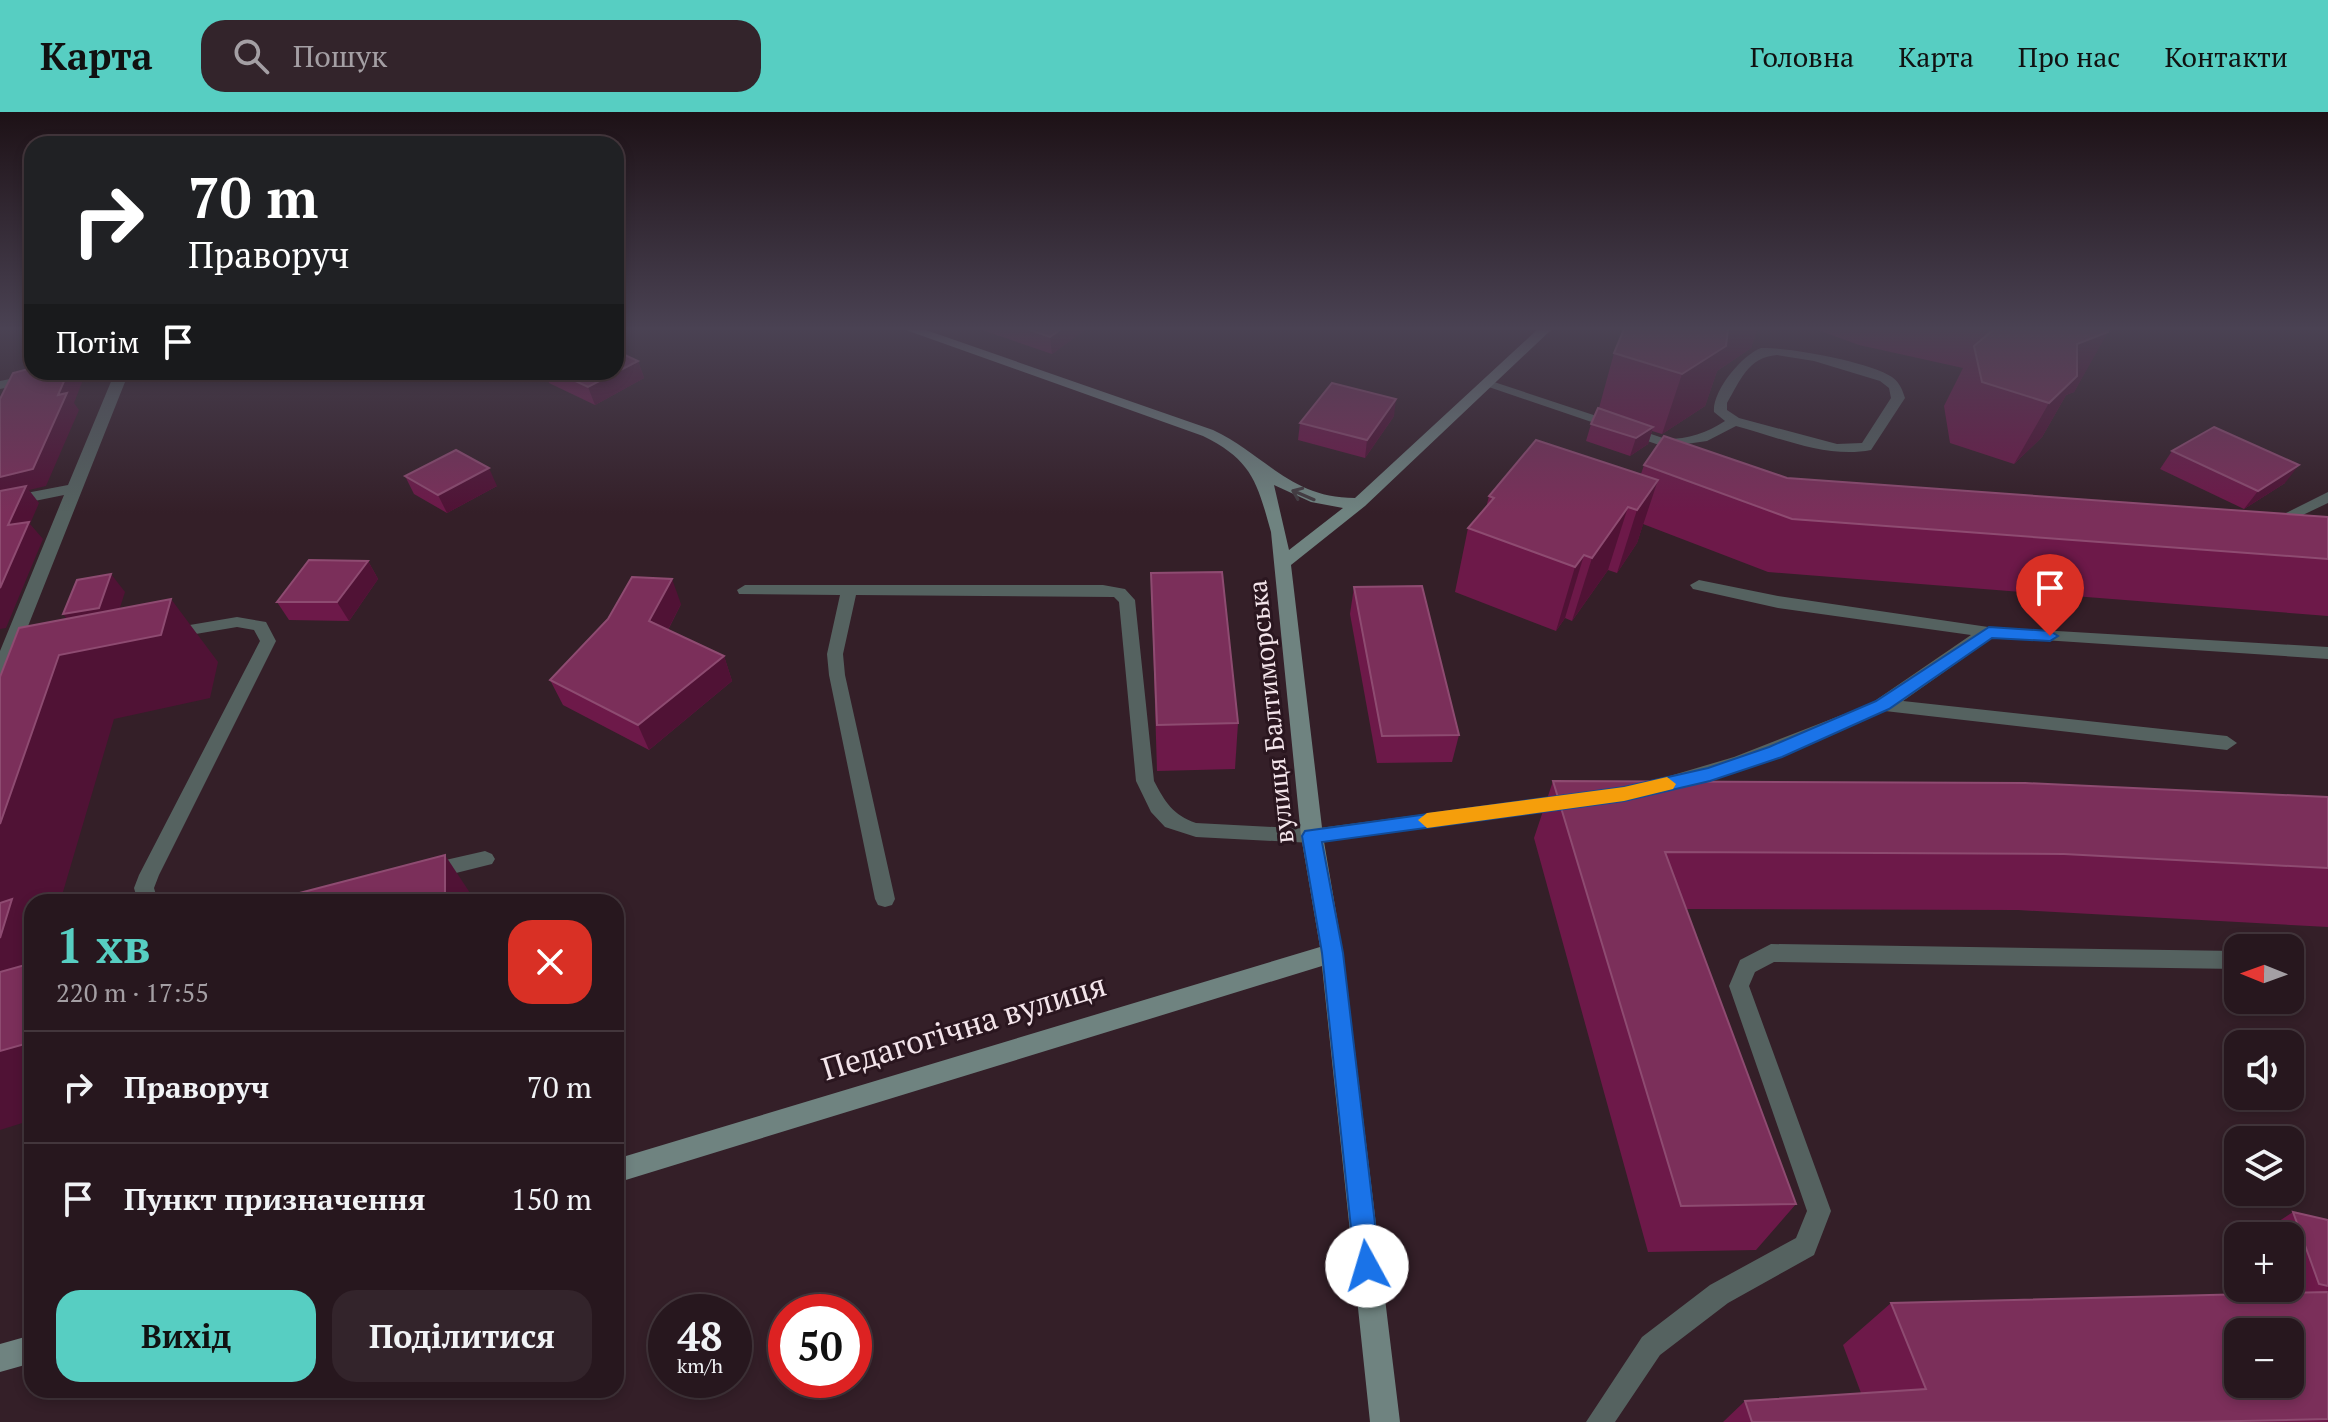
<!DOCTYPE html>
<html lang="uk">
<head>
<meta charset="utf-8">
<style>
  :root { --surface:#27171e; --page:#33242b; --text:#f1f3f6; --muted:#a49fa4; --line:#43363c; --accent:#57cec2 }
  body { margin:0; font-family:"PT Serif",serif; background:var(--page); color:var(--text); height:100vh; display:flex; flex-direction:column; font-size:30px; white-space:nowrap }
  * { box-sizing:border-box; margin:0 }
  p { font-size:26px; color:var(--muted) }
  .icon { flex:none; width:44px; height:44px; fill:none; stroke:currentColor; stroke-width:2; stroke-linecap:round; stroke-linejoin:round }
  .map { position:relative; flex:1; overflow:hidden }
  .drawer { position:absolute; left:24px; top:782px; width:600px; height:504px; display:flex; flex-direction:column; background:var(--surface); border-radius:24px; box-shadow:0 4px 12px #0003,0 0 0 2px var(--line) }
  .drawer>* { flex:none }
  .guide { position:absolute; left:24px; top:24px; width:600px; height:244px; border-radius:24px; box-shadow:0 4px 12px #0003,0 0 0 2px var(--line); background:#202124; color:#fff; overflow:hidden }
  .needle { width:52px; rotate:271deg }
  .tools { position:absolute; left:2224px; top:822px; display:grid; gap:16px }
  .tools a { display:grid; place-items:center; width:80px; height:80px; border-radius:16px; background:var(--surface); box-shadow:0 4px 12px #0003,0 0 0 2px var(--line); font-size:40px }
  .speed { position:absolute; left:648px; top:1182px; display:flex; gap:16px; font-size:40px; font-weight:700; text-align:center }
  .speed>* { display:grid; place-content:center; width:104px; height:104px; border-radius:50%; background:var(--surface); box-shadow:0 4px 12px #0003,0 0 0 2px var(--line); line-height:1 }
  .speed small { font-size:20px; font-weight:400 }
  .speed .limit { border:12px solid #d22; background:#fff; color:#111 }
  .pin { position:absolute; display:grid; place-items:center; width:68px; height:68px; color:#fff; margin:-82px -34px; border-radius:50% 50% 50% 0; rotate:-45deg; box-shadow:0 0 8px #0007 }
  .pin .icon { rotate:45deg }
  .me { position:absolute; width:88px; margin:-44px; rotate:354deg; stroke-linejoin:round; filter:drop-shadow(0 0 6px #0008) }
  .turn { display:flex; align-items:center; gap:28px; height:168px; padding:0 32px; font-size:36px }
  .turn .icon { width:104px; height:104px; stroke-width:2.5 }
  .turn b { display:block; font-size:56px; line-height:68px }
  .then { display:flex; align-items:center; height:76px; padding:0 32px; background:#0003; gap:16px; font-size:30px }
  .round { display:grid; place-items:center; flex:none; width:84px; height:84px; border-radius:24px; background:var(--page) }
  .summary { display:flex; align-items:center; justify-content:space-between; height:136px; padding:0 32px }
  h1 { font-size:48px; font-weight:600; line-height:60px; color:var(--accent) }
  .primary-button { display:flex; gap:16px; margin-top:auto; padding:16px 32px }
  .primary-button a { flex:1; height:92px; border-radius:24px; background:var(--accent); color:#111; font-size:32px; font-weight:600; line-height:92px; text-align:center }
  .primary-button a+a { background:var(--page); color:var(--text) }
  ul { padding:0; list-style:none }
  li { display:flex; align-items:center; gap:24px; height:112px; padding:0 32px; border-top:2px solid var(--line) }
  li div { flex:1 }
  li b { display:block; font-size:30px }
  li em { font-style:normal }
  header { display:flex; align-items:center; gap:48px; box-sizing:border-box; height:112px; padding:0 40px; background:var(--accent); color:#111 }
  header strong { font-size:38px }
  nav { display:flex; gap:44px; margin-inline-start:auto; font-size:28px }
  .search { width:560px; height:72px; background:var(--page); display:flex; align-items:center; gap:20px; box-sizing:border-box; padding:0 28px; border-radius:24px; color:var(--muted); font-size:30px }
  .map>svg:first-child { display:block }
</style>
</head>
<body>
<header>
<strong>Карта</strong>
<div class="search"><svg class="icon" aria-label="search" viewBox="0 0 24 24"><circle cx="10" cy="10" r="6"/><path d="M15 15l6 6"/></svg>Пошук</div>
<nav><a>Головна</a><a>Карта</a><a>Про нас</a><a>Контакти</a></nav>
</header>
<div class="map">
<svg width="2328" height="1310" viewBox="0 0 2328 1310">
  <rect width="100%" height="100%" fill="#341f28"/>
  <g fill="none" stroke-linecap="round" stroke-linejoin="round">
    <g fill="#556260" fill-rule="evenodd">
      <path d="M1761 236C1788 235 1870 250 1892 265 1900 271 1902 277 1905 286L1871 338C1827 347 1778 325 1736 314L1707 329 1665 335 1480 272 1491 269 1666 327C1689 327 1706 321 1725 309L1714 300C1712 279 1742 243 1761 236ZM1777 243 1814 249 1880 269 1889 276 1891 286 1862 331 1837 332 1739 306 1727 298V291C1740 269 1748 245 1777 243Z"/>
      <path d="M745 473H1103L1125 477 1135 488 1154 669C1165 690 1173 703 1196 711L1312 717 1568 683 1575 685 1577 690 1575 695 1568 697 1312 731 1196 725 1165 715 1151 700 1136 669 1119 490 1114 485 856 483 843 542 845 563 895 787 892 793 885 795 878 793 875 787 829 563 827 542 840 483 739 482 737 478Z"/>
      <path d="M237 505 266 510 276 529 159 763 154 776 158 790H138L134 776 139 763 260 529 254 518 237 515 172 526 164 521 172 516Z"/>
      <path d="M1989 515 2328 535V547L1983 524 1981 520Z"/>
      <path d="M1883 587 1889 589 1892 593 1889 597 1776 644 1652 683 1646 681 1643 676 1646 671 1734 645Z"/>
      <path d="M485 739 492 742 495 747 492 752 428 768 421 765 418 760 421 755 428 752Z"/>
      <path d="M1771 832 2238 839V857L1774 850 1755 860 1749 874 1831 1099 1814 1143 1728 1191 1660 1243 1615 1310H1586L1642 1225 1710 1173 1796 1126 1807 1099 1729 874 1740 848Z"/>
    </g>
    <g fill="#556260" fill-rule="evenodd">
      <path d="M45 260H74L67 264 0 277V269Z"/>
      <path d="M115 260H129L9 562 0 568V539L64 383 0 396V386L68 373Z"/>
      <path d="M2328 380V391L2286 411 2280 413 2272 408Z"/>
      <path d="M1699 468 1778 484 1995 516 1998 520 1995 524 1903 589 2227 624 2237 631 2227 638 1876 598 1873 593 1876 588 1971 523 1778 496 1693 477 1690 473Z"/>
    </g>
    <g fill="#6f8380" fill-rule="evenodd">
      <path d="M903 217H923L1213 318C1266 343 1290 386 1355 386L1538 217H1552L1365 394 1291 453 1323 724 1343 841 1400 1310H1370L1322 854 616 1071V1047L1320 835 1301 724 1271 420C1257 370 1252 348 1203 324ZM1274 373 1311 390 1343 396 1289 438Z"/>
      <path d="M32 1223V1251L0 1260V1232Z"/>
    </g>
  </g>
  <g fill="#6d1949">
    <path d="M979 217H1086L1052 242Z"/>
    <path d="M1624 217H1757L1751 236 1717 259 1705 294 1662 322 1652 319 1648 332 1630 344 1586 329 1591 312 1599 296 1614 241Z"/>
    <path d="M1815 217H2109L2074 280 2066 283 2042 325 2014 352 1950 331 1944 294 1963 256 1859 233Z"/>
    <path d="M638 249 644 266 595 293 549 271 545 260H616Z"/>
    <path d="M1394 304 1365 346 1298 328 1300 311Z"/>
    <path d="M2172 339 2285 371 2244 397 2160 357Z"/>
    <path d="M1644 353 1787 366 2328 405V504L1768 460 1643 412 1637 431 1617 461 1608 458 1572 509 1565 506 1556 519 1455 480 1468 416 1486 396 1489 384 1641 362Z"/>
    <path d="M405 364 497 374 447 401 414 382Z"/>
    <path d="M368 449 378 467 349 509 289 508 277 490Z"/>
    <path d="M1151 461 1238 611 1235 657 1157 659Z"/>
    <path d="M1354 475 1459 623 1452 650 1377 651 1350 502Z"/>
    <path d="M681 492 668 518 724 544 732 569 649 638 563 593 550 568Z"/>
    <path d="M1553 669 2328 685V815L2018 798 1686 797 1796 1092 1756 1138 1648 1140 1534 726Z"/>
    <path d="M2293 1100 2328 1108V1310H1723L1745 1289 1861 1281 1843 1233 1891 1191 2292 1181 2290 1174V1124H2273L2270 1115Z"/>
  </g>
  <g fill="#501235">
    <path d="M1061 217H1086L1052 242 1050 225Z"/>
    <path d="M1726 217H1757L1751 236 1717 259 1705 294 1662 322 1682 262Z"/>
    <path d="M2108 220 2074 280 2066 283 2042 325 2014 352 2049 291 2077 232Z"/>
    <path d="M638 249 644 266 595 293 588 275Z"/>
    <path d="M68 260H86L74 291 79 298 46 374 29 378 39 391 30 412 43 427 6 516 0 517V476L8 413 0 385V365L58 283Z"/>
    <path d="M1396 287 1394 304 1365 346 1367 328Z"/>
    <path d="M1653 315 1648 332 1630 344 1636 326Z"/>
    <path d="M2299 353 2285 371 2244 397 2258 379Z"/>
    <path d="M489 356 497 374 447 401 438 383Z"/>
    <path d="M1658 368 1637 431 1617 461 1637 398Z"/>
    <path d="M1628 395 1608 458 1572 509 1592 446Z"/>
    <path d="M1584 443 1565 506 1556 519 1575 455Z"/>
    <path d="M368 449 378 467 349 509 337 490Z"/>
    <path d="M111 462 125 480 114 514 78 521 63 502Z"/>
    <path d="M672 467 681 492 659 535 649 509Z"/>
    <path d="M171 487 218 550 210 586 114 607 60 790H32V898L0 871V712L59 543Z"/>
    <path d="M724 544 732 569 649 638 638 613Z"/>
    <path d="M445 743 476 790H445Z"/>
    <path d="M32 930V1008L0 1018V939Z"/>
  </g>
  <g fill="#7b2f5a" stroke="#8e4b71" stroke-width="2" fill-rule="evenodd">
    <path d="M1027 217H1061L1050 225Z"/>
    <path d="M1624 217H1728L1726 234 1682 262 1614 241Z"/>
    <path d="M1994 217H2109L2108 220 2077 232V264L2049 291 1982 270 1974 234Z"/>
    <path d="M616 239 638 249 588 275 556 260H616Z"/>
    <path d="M32 256V260H68L58 283 67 281 33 357 0 365V287L13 261Z"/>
    <path d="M1332 271 1396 287 1367 328 1300 311Z"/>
    <path d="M1598 296 1653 315 1636 326 1591 312Z"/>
    <path d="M2214 315 2299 353 2258 379 2172 339Z"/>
    <path d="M1664 324 1787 366 2328 405V447L1792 407 1644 353Z"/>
    <path d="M1536 328 1658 368 1637 398 1628 395 1592 446 1584 443 1575 455 1468 416 1494 386 1489 384Z"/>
    <path d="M456 338 489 356 438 383 405 364Z"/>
    <path d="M26 374 8 413 29 410 0 476V379Z"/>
    <path d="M309 448 368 449 337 490H277Z"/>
    <path d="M1222 460 1238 611 1157 613 1151 461Z"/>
    <path d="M111 462 99 496 63 502 77 468Z"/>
    <path d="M632 465 672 467 649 509 724 544 638 613 550 568 608 507Z"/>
    <path d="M1422 474 1459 623 1382 624 1354 475Z"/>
    <path d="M171 487 161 523 59 543 0 712V565L19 516Z"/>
    <path d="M1553 669 2025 671 2328 685V756L2064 742 1665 740 1796 1092 1681 1094Z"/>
    <path d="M445 743V790H265Z"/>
    <path d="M12 787 0 826V791Z"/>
    <path d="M32 851V930L0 939V860Z"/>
    <path d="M2293 1100 2328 1108V1174L2319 1172Z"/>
    <path d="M2328 1180V1307L2193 1310H1752L1745 1289 1926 1277 1891 1191ZM2238 1220H2290V1272H2238Z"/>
  </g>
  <defs><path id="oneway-shaft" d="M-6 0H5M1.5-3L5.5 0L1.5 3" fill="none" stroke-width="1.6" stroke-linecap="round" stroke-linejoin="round" transform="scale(2)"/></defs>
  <use stroke="#423c41" href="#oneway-shaft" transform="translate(1303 383) rotate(-157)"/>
  <linearGradient id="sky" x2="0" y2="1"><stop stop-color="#1d1116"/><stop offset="0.54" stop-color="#4a4253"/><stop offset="1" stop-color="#4a4253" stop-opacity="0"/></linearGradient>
  <rect width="2328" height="401" fill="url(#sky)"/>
  <path fill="#1a73e8" stroke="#114b97" stroke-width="2" d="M1989 515 2050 519 2058 524 2050 529 1992 526 1889 597 1782 645 1710 669 1624 689 1322 730 1343 841 1380 1154 1376 1162 1367 1166 1359 1162 1355 1154 1322 841 1302 724 1305 719 1624 675 1708 656 1769 635 1876 589Z"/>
  <path fill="#f59e0b" d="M1667 665 1676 672 1673 677 1624 689 1427 716 1418 708 1427 701 1624 675Z"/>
  <g text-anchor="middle" stroke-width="6" stroke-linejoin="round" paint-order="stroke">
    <g font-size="26" fill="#f3e4ea" stroke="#2a161f">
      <text transform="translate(1271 600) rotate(-96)" y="9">вулиця Балтиморська</text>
    </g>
    <g font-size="32" fill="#f3e4ea" stroke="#2a161f">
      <text transform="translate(964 915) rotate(-17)" y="11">Педагогічна вулиця</text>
    </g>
  </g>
</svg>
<div class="tools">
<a><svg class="needle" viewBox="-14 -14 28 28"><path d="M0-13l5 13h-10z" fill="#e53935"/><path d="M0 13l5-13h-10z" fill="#a49fa4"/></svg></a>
<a><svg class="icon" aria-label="sound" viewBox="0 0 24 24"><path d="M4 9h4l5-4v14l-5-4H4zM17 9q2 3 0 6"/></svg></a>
<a><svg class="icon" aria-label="layers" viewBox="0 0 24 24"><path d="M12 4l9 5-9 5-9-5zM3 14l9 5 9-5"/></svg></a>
<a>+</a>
<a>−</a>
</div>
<div class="speed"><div>48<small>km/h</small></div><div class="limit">50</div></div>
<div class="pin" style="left:2050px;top:524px;background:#d93025"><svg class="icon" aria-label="arrive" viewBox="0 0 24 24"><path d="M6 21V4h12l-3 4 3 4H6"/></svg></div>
<svg class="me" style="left:1367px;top:1154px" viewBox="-20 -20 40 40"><circle r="19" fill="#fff"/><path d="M0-13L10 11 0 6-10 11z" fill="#1a73e8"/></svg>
<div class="guide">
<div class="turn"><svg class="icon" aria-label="right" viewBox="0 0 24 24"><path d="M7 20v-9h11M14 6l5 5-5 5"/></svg><div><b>70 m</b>Праворуч</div></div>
<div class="then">Потім<svg class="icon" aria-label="arrive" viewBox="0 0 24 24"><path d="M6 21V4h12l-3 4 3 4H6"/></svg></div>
</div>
<section class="drawer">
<div class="summary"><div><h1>1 хв</h1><p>220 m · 17:55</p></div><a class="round" style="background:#d93025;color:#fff"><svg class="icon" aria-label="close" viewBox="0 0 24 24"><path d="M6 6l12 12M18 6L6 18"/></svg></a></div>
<ul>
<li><svg class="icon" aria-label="right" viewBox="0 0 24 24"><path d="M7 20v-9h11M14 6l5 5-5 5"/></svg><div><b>Праворуч</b></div><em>70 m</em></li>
<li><svg class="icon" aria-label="arrive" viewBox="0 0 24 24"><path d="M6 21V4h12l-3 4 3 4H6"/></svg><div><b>Пункт призначення</b></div><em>150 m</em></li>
</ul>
<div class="primary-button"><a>Вихід</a><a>Поділитися</a></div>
</section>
</div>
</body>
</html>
